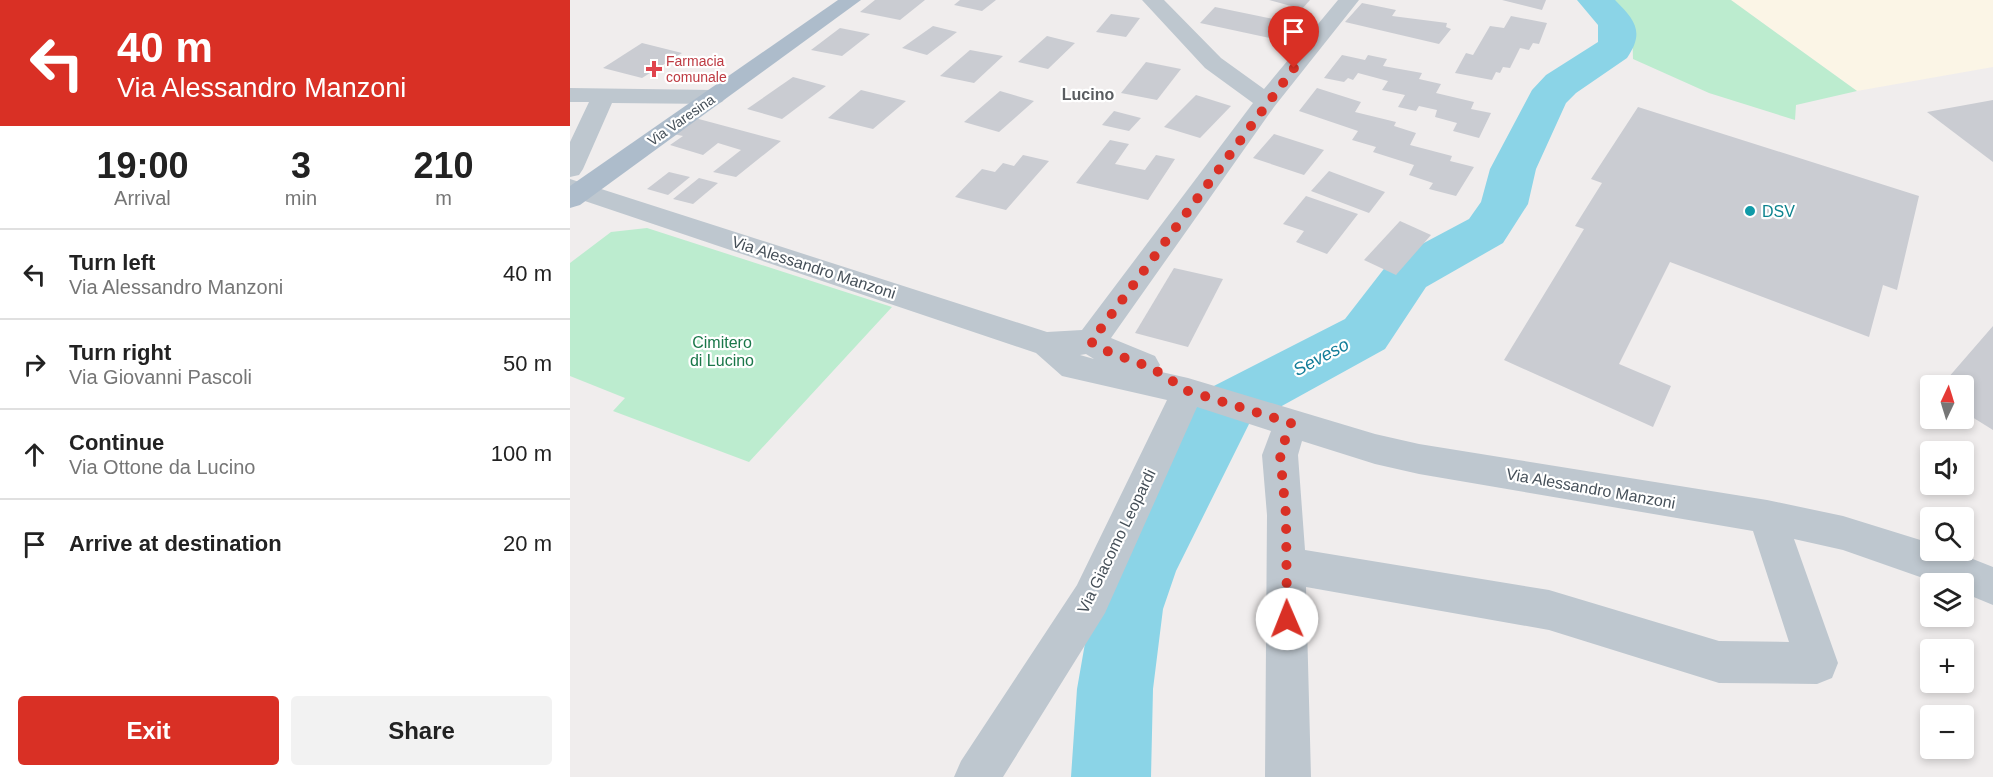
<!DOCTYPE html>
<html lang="en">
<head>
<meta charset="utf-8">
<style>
  :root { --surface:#fff; --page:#f2f2f2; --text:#222; --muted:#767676; --line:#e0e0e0; --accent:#d93025 }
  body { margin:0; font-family:Helvetica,sans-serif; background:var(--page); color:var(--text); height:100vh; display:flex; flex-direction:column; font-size:22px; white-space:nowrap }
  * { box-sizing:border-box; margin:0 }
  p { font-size:20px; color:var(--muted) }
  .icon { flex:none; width:33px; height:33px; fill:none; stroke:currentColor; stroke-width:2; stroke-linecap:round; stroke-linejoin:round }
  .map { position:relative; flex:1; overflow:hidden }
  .side { display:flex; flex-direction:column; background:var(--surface); width:570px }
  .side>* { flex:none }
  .guide { background:#d93025; color:#fff; overflow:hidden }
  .needle { width:39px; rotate:4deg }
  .buttons { position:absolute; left:1350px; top:375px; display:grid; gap:12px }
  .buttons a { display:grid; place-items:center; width:54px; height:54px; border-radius:6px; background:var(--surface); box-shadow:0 3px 9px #0003; font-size:30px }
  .pin { position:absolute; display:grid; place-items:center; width:51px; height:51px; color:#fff; margin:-62px -26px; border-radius:50% 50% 50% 0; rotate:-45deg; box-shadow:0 0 6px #0007 }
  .pin .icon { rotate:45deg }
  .me { position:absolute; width:66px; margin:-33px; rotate:359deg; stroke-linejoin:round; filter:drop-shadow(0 0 4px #0008) }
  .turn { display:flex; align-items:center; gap:21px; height:126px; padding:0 18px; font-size:27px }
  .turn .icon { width:78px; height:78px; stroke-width:2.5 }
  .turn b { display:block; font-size:42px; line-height:51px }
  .eta { display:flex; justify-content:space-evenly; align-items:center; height:102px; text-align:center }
  .eta b { font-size:36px; font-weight:800; line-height:42px }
  .cta { display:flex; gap:12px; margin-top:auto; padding:12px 18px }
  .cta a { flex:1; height:69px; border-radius:6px; background:var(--accent); color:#fff; font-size:24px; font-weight:800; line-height:69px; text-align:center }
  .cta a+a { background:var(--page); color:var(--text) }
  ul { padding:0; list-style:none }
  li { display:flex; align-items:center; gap:18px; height:90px; padding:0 18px; border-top:2px solid var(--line) }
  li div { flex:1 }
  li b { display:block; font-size:22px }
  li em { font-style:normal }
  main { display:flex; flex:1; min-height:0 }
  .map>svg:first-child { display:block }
</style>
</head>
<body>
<main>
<section class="side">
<div class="guide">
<div class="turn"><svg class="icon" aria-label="left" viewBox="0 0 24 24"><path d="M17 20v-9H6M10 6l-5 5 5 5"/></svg><div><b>40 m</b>Via Alessandro Manzoni</div></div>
</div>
<div class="eta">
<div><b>19:00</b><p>Arrival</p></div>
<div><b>3</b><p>min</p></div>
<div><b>210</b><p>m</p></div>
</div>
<ul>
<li><svg class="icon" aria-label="left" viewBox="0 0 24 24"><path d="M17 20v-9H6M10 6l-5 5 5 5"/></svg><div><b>Turn left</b><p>Via Alessandro Manzoni</p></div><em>40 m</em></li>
<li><svg class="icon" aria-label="right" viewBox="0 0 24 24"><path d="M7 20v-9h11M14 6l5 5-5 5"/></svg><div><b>Turn right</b><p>Via Giovanni Pascoli</p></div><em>50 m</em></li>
<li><svg class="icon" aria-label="ahead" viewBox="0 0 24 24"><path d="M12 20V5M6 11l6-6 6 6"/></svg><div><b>Continue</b><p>Via Ottone da Lucino</p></div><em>100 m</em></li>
<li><svg class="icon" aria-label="arrive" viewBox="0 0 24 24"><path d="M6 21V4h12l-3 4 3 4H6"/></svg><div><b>Arrive at destination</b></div><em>20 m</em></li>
</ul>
<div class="cta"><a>Exit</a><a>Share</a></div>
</section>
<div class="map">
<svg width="1423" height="777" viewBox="0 0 1423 777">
  <rect width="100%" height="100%" fill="#f0eded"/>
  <path fill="#fbf5e6" d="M1161 0H1423V67L1287 91Z"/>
  <g fill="#bceccf">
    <path d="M1038 0H1161L1287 91 1226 105 1225 120 1139 93 1063 59 1062 25Z"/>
    <path d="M77 228 322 307 179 462 43 411 55 398 0 376V263L41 232Z"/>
  </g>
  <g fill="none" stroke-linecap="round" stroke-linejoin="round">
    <path fill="#8bd4e7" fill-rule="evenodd" d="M1007 0H1045C1065 20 1075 32 1057 58L1006 93 996 103 966 169 958 204 933 243 856 287 815 349 679 424 606 571 593 609 583 689 581 777H501L507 689 521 609 551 540 636 390 775 319 820 261 899 219 911 202 920 169 962 90 976 75 1028 42V25Z"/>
  </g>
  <g fill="#caccd2">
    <path d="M305 0H355L330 20 290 12Z"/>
    <path d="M390 0H426L412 11 384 5Z"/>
    <path d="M699 0H740L732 9Z"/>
    <path d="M932 0H976L972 10Z"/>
    <path d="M792 3 826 10 822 16 877 23 876 27 881 29 869 44 775 22Z"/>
    <path d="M645 7 718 22 704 39 630 23Z"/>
    <path d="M541 14 570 18 556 37 526 32Z"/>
    <path d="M941 16 977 23 969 44 963 43 959 50 950 48 940 68 933 67 930 73 926 72 922 80 885 73 896 53 903 55 920 26 934 28Z"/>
    <path d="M363 26 387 32 357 55 332 48Z"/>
    <path d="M270 28 300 34 272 56 241 50Z"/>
    <path d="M477 36 505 43 478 69 448 62Z"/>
    <path d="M72 43 112 53 72 78 33 68Z"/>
    <path d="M400 50 433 56 404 83 370 76Z"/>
    <path d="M772 55 795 60 798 55 817 59 813 66 852 73 849 79 871 84 866 93 904 102 901 109 921 113 909 138 883 131 887 123 865 117 867 110 849 106 846 111 828 107 835 95 812 90 818 81 788 73 783 80 778 78 774 82 754 78Z"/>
    <path d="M576 62 611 69 587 100 551 93Z"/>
    <path d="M223 77 256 86 212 119 177 109Z"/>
    <path d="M747 88 791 102 785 112 826 122 824 126 846 133 840 145 882 156 880 161 904 167 886 196 859 189 863 183 839 175 844 165 803 152 806 147 782 140 788 131 729 111Z"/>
    <path d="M291 90 336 101 303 129 258 118Z"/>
    <path d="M430 91 464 101 429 132 394 122Z"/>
    <path d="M626 95 661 106 630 138 594 127Z"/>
    <path d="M1423 100V162L1357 112Z"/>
    <path d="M1068 107 1349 196 1327 290 1313 285 1299 337 1100 262 1049 364 1101 386 1083 427 934 360 1014 229 1005 226 1032 183 1021 179Z"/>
    <path d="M544 111 571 118 559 131 532 125Z"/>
    <path d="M125 118 211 141 166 177 143 172 171 150 148 143 133 155 100 145 113 136 103 134Z"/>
    <path d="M704 134 754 150 734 175 683 158Z"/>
    <path d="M540 140 559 144 545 164 575 170 586 155 605 159 578 200 506 183Z"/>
    <path d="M453 155 479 161 436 210 385 197 412 169 425 172 433 163 444 166Z"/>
    <path d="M759 171 815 192 799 213 741 191Z"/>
    <path d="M99 172 120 177 98 195 77 189Z"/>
    <path d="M129 178 148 183 123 204 103 199Z"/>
    <path d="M736 196 788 214 757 254 726 242 734 231 713 224Z"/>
    <path d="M830 221 861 235 826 275 794 260Z"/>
    <path d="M604 268 653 279 618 347 565 333Z"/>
    <path d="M1423 326V430L1394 412V386H1371Z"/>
  </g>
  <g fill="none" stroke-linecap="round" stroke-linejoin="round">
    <g fill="#bec7cf" fill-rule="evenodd">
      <path d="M572 0H594L651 58 694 89 768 0H789L704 107 541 338 585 356 590 365 587 371 618 378 805 434 849 444 1197 500 1273 516 1360 543V550H1380L1423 567V605L1394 593V584H1370L1273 550 1224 539 1268 663 1262 678 1247 684 1149 683 979 630 736 587 741 777H695L697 515 692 455 701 431 627 407 535 613 433 777H384L391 761 507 585 597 400 492 376 466 353 0 196V179L477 332 512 330 683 103 635 68ZM516 354 524 359 510 355ZM732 441 805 464 849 474 1183 531 1219 642 1149 641 979 590 735 550 728 455Z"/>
      <path d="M0 88 144 90 152 92 156 97 152 102 144 104 42 103 13 169 9 175 0 177V142L19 102H0Z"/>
    </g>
    <path fill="#adbccb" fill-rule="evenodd" d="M268 0H291L10 205 0 208V186Z"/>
  </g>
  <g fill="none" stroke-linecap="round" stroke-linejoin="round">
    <path stroke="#d93025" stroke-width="10" stroke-dasharray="0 18" d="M717 619 716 515 710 454 721 423 618 391 582 368 539 352 521 342 724 68"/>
  </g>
  <path fill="#e0444e" stroke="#fff" stroke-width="2" d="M81 60h6v6h6v6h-6v6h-6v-6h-6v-6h6z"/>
  <circle fill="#0f9aa8" stroke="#fff" stroke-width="2" cx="1180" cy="211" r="6"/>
  <g text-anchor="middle" stroke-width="4.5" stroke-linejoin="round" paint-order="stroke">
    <g font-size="14" fill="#be3a42" stroke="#fff" text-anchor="start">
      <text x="96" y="66">Farmacia<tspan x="96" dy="16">comunale</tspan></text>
    </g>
    <g font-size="14" fill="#465059" stroke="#fff">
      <text transform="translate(111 120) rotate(-35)" y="5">Via Varesina</text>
    </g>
    <g font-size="16" font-weight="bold" fill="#5a5d61" stroke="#fff">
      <text x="518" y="100">Lucino</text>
    </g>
    <g font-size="16" fill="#0d838f" stroke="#fff" text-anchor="start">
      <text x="1192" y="217">DSV</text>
    </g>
    <g font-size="16" fill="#465059" stroke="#fff">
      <text transform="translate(244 267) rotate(18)" y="6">Via Alessandro Manzoni</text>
      <text transform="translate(1021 488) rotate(10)" y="6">Via Alessandro Manzoni</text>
      <text transform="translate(546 541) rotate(-64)" y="6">Via Giacomo Leopardi</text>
    </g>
    <g font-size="16" fill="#1a7749" stroke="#fff">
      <text x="152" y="348">Cimitero<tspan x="152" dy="18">di Lucino</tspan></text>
    </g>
    <g font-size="18" font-style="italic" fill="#127d99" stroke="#fff">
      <text transform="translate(751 357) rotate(-28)" y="6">Seveso</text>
    </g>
  </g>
</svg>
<div class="buttons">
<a><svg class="needle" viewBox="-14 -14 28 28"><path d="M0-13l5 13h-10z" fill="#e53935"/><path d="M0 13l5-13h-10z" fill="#767676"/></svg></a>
<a><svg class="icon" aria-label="sound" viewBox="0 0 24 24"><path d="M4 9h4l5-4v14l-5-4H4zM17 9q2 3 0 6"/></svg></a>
<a><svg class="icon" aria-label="search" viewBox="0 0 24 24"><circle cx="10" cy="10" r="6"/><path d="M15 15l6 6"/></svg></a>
<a><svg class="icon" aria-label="layers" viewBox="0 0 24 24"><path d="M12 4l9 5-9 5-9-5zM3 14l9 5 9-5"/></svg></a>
<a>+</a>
<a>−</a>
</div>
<div class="pin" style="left:724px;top:68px;background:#d93025"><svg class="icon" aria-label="arrive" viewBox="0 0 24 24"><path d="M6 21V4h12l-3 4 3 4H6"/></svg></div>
<svg class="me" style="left:717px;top:619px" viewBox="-20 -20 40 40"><circle r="19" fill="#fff"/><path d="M0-13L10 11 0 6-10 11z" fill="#d93025"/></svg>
</div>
</main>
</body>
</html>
